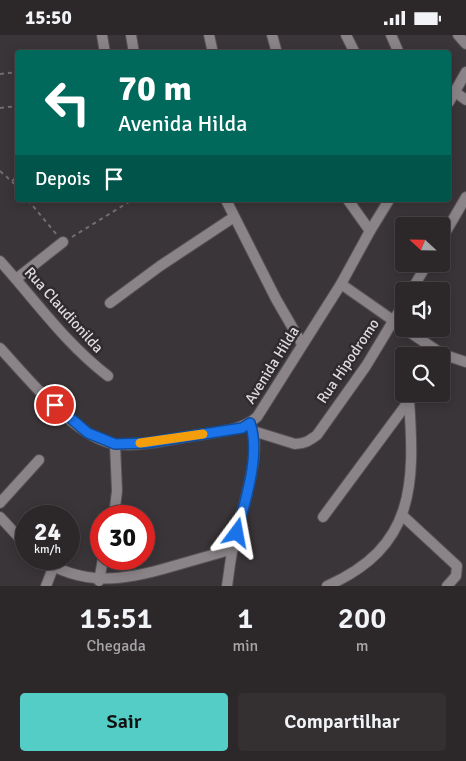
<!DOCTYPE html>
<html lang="pt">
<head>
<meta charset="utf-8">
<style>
  :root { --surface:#2c282a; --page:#343032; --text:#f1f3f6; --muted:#a6a6a8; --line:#484447; --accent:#54cdc7 }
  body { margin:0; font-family:Signika,sans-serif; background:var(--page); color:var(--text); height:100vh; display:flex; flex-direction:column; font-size:19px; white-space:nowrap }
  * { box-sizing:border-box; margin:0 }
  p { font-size:16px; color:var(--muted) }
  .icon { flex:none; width:28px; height:28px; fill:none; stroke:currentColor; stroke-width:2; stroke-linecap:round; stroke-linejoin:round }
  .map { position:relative; height:551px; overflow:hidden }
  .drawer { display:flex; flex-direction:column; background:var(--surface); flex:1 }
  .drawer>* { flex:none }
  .guide { position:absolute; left:15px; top:15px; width:436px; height:152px; border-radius:5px; box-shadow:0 2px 12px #0003,0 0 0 1px var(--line); background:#00695c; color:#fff; overflow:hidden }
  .needle { width:32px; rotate:292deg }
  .controls { position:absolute; left:395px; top:182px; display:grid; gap:10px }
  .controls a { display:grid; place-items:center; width:55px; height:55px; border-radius:5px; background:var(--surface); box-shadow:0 2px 12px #0003,0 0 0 1px var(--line); font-size:25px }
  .speed { position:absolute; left:15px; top:470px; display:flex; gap:10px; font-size:25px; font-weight:700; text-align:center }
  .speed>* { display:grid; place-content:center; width:65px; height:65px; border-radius:50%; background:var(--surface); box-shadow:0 2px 12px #0003,0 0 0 1px var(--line); line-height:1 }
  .speed small { font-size:12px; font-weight:400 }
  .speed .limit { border:8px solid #d22; background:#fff; color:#111 }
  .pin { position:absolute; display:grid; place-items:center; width:42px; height:42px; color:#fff; margin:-21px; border:2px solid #fff; border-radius:50%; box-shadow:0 1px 5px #0007 }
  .me { position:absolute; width:55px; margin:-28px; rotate:13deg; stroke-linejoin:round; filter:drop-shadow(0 0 4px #0008) }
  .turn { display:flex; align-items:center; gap:18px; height:105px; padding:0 20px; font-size:22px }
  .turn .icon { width:65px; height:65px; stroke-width:2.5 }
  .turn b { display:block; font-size:35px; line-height:42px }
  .then { display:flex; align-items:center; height:48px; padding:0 20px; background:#0003; gap:10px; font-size:19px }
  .eta { display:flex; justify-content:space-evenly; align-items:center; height:85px; text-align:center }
  .eta b { font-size:30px; font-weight:600; line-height:35px }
  .action { display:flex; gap:10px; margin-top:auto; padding:10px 20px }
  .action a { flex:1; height:58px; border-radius:5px; background:var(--accent); color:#111; font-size:20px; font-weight:600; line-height:58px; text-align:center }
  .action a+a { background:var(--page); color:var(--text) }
  .status { display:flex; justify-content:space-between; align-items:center; height:35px; padding:0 25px; background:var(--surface); direction:ltr }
  .status svg { height:14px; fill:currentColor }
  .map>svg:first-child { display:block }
</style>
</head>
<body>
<div class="status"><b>15:50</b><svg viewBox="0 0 49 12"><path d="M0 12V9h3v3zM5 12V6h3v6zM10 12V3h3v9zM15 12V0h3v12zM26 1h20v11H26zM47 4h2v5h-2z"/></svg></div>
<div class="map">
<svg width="466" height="551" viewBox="0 0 466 551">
  <rect width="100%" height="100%" fill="#3a3538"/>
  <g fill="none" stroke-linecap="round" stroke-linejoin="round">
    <g stroke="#565154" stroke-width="12">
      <g id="street">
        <path d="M102 0 105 18"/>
        <path d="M131 0 134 18"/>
        <path d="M209 0 213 18"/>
        <path d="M272 0 277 18"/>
        <path d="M346 0 355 18"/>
        <path d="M391 0 399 18"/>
        <path d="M458 0 466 9"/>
        <path d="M455 57 466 65"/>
        <path d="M449 67 466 37"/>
        <path d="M226 165 276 264 302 309"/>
        <path d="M348 165 370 196"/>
        <path d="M441 205 466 162"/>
        <path d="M0 226C36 266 65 308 108 341"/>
        <path d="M16 244 63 207"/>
        <path d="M341 249 404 293"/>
        <path d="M411 256 427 229"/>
        <path d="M110 268 160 231 234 182"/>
        <path d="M405 294 442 319 466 327"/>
        <path d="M0 313C26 341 77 405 116 409 141 412 168 405 192 401 214 397 240 397 257 382L341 249 370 196 389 165"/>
        <path d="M253 396 295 409C304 409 309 406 317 400L366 331 404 268"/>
        <path d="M0 468 39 425"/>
        <path d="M114 481 117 456 115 409"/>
        <path d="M403 481 457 531 456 541 447 551"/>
        <path d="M0 482 26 510"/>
        <path d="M323 482 414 359"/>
        <path d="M41 524C82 551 123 546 170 532 191 526 212 520 233 514"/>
        <path d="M99 546 103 524"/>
        <path d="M46 551 53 533"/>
        <path d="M227 551C229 538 230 526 233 513 239 483 262 421 252 393"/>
        <path d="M327 551C415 512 415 450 409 365"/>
      </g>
    </g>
    <g stroke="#736e71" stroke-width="2" stroke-dasharray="4 4" stroke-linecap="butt">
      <path d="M0 39 18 37"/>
      <path d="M0 73 18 71"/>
      <path d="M0 136 18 152"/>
      <path d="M12 146 18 141"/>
      <path d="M28 165 57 200"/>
      <path d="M72 202 132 165"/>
    </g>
    <use href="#street" stroke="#8a8488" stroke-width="10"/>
  </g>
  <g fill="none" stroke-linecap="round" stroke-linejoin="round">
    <g stroke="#114b97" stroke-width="12">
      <path id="route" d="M55 370 88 398 115 409 146 408 242 393 250 388C261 419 245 466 237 498"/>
    </g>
    <use href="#route" stroke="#1a73e8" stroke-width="9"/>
    <path stroke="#f59e0b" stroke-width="9" d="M140 408 203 399"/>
  </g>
  <g text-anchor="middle" stroke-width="5" stroke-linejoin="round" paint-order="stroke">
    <g font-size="15" fill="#dedbdd" stroke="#302b2e">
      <text transform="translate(64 275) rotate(48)" y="5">Rua Claudionilda</text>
      <text transform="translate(348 326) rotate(-56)" y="5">Rua Hipodromo</text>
      <text transform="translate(272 330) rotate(-58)" y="5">Avenida Hilda</text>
    </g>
  </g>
</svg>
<div class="controls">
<a><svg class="needle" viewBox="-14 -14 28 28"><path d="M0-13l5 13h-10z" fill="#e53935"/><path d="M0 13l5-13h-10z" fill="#a6a6a8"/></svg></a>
<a><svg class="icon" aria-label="sound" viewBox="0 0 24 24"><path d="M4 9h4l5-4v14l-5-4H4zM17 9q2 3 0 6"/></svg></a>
<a><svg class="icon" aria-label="search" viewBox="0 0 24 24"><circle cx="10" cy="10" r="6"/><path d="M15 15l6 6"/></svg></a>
</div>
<div class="speed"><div>24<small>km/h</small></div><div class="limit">30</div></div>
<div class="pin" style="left:55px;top:370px;background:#d93025"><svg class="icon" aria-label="arrive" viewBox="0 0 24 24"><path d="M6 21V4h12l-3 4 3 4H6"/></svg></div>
<svg class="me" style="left:237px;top:498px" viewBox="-20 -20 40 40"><path d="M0-17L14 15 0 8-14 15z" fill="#1a73e8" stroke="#fff" stroke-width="4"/></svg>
<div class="guide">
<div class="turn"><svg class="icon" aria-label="left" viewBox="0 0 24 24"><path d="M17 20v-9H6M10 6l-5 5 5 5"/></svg><div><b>70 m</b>Avenida Hilda</div></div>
<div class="then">Depois<svg class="icon" aria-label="arrive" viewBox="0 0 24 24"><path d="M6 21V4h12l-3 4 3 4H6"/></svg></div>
</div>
</div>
<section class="drawer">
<div class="eta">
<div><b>15:51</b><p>Chegada</p></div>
<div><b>1</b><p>min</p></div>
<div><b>200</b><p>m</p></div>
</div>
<div class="action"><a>Sair</a><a>Compartilhar</a></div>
</section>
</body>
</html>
